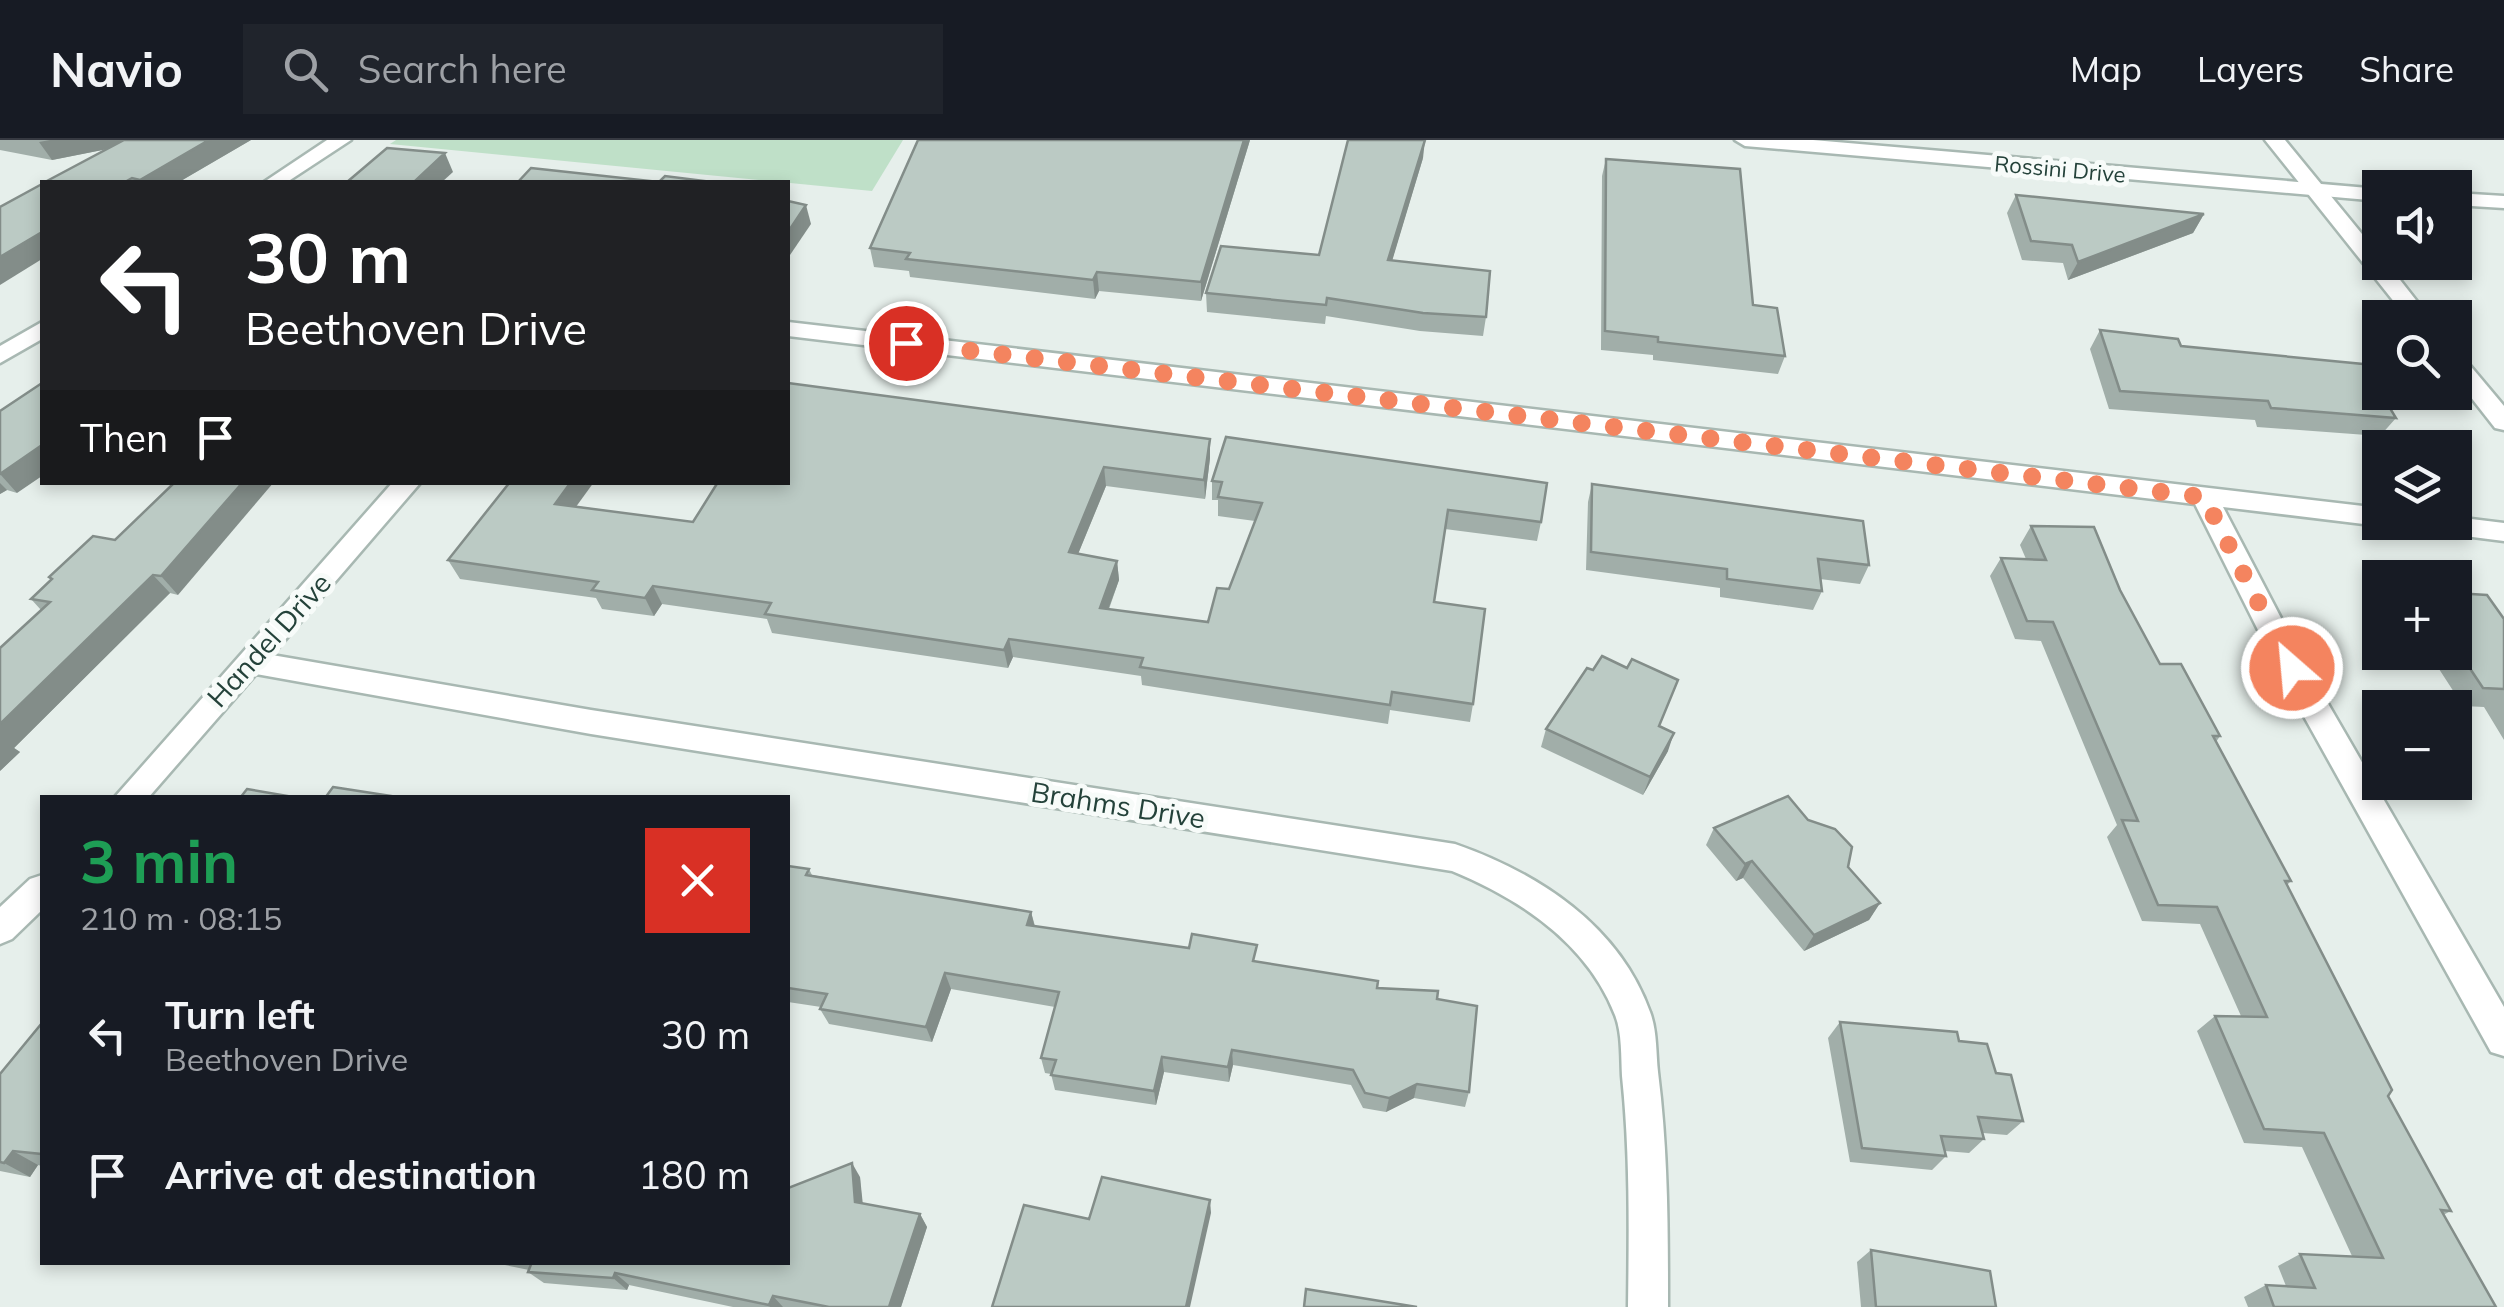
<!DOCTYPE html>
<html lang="en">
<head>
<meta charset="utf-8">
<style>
  :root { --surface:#171b24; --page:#20242c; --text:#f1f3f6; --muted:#9ea1a6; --line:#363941 }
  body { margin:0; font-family:Mulish,sans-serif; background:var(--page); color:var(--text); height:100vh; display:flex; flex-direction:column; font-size:38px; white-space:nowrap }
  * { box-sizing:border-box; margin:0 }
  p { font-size:32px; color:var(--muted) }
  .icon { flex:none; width:55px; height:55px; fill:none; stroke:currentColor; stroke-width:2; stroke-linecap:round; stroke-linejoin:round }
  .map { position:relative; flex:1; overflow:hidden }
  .panel { position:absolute; left:40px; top:655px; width:750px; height:470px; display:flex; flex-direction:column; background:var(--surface); border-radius:0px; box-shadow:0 5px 15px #0003 }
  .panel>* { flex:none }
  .top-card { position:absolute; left:40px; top:40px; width:750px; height:305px; border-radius:0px; box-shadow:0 5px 15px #0003; background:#202124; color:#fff; overflow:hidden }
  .fabs { position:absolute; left:2362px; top:30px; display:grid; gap:20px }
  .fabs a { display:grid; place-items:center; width:110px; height:110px; border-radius:0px; background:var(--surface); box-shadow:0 5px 15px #0003; font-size:50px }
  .pin { position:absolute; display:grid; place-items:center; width:85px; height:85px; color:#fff; margin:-42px; border:5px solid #fff; border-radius:50%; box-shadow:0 2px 10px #0007 }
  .me { position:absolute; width:110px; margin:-55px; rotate:333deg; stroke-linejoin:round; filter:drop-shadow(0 0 8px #0008) }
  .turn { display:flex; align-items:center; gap:35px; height:210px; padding:0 40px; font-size:45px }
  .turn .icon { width:130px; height:130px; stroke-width:2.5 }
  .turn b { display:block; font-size:70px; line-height:85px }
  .then { display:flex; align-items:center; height:95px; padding:0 40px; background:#0003; gap:20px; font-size:38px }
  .round { display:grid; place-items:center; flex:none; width:105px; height:105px; border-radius:0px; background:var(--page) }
  .head { display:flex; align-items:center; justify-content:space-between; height:170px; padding:0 40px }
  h1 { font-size:60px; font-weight:700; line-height:75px; color:#1e9e55 }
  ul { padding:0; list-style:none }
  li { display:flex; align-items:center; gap:30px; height:140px; padding:0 40px }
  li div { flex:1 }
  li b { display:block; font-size:38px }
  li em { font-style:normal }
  header { display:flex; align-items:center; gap:60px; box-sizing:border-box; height:140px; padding:0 50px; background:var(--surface); border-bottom:2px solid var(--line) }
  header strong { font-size:48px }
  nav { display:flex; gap:55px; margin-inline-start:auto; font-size:35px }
  .search { width:700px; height:90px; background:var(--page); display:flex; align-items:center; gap:25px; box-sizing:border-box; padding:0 35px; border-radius:0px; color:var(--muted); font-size:38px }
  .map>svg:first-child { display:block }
</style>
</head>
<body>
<header>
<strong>Navio</strong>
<div class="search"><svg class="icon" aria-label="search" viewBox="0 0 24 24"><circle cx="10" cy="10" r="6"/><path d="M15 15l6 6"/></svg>Search here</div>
<nav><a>Map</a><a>Layers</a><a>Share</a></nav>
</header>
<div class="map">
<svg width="2504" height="1167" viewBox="0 0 2504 1167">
  <rect width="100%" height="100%" fill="#e6efeb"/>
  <path fill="#bfe0c8" d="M396 0H903L872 51 390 4Z"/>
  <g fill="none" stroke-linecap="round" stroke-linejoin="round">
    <g stroke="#a8b8b2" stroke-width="5">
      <g id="minor">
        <path d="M327 0H351L287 42H264Z"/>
        <path d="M1735 0H1813L2380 49V61L1745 6Z"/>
        <path d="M2455 53 2504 56V68L2455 65Z"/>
        <path d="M42 182V199L0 223V206Z"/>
        <path d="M788 182 2380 368V382H2390L2380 386 2223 367 2305 524 2504 867V916L2491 912 2277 528 2195 364 788 196Z"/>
        <path d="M393 342H421L272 515 591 570 1455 704C1538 733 1619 785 1650 872 1657 890 1656 913 1658 932 1668 1011 1668 1088 1668 1167H1628C1629 1089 1630 1013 1622 936 1621 917 1622 892 1615 875 1587 803 1520 759 1452 731L591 594 256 534 148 658H114Z"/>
        <path d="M2455 377 2504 383V401L2425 391 2412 382H2455Z"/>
        <path d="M42 735V770L12 799 0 804V767L30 739Z"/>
      </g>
    </g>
    <g stroke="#a8b8b2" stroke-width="5">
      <g id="tertiary">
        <path d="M2265 0H2285L2380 116V122H2386L2430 178H2407Z"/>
        <path d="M2455 215 2463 217 2504 266V290L2495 288 2455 237Z"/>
      </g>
    </g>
    <use href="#minor" fill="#fff" fill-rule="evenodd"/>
    <use href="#tertiary" fill="#fff" fill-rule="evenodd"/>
  </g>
  <g fill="#a1aea9">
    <path d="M0 0H251L179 42H45L107 9 52 20 0 10Z"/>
    <path d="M918 0H1250L1201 161 1099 151 1095 159 910 137 909 131 874 127 870 108Z"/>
    <path d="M1423 18 1392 120 1486 177 1483 196 1420 191 1326 176 1325 184 1207 172 1206 153 1319 115Z"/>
    <path d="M1606 19 1753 165 1785 216 1778 234 1653 220V215L1601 210 1602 36Z"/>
    <path d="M2016 55 2204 74 2193 93 2068 140 2063 123 2022 120 2007 73Z"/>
    <path d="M2100 190 2181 206 2396 278 2380 296 2257 287 2255 280 2109 269 2090 209Z"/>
    <path d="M0 271 17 353 7 350 0 354Z"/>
    <path d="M1210 318 1205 359 1106 346 1078 414 1117 421 1119 440 1109 469 1208 482 1229 449 1255 381 1218 376V360H1212V341L1541 382 1537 401 1445 389 1434 462 1473 564 1470 582 1390 570 1388 584 1142 545 1141 536 1013 517 1008 528 772 493 767 479 662 464 654 476 602 469 596 458 460 439 448 420 576 366 693 382 718 342Z"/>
    <path d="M175 342 178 455 170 453 14 608 20 612 0 631 41 470 31 459 115 400Z"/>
    <path d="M1592 344 1869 425 1860 444 1820 439 1822 451 1813 470 1720 457V448L1586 430 1588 362Z"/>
    <path d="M2031 386 2120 450 2160 524 2220 596 2216 602 2291 741 2287 745 2388 956 2451 1071 2443 1075 2496 1167H2248L2244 1157 2266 1145 2286 1146 2278 1126 2300 1114 2352 1116 2302 1007 2244 1003 2197 891 2215 876H2241L2200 784 2142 781 2107 697 2117 685 2041 501 2015 499 1990 436 2001 418 2026 419 2020 405Z"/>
    <path d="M2455 453 2504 479V600L2484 567 2463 566 2428 512H2455Z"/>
    <path d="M1659 586 1668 611 1643 655 1541 607 1546 589Z"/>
    <path d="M1714 688 1848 727 1880 763 1869 780 1804 811 1743 738 1736 741 1706 705Z"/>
    <path d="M788 726 809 729 812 735 1031 772 1035 786 1256 821 1377 848 1437 859 1469 952 1465 967 1414 958 1386 972 1363 968 1351 945 1233 925 1229 942 1164 932 1156 965 1055 950 1051 934 1045 933 1041 918 1055 867 951 849 932 902 829 884 820 869 821 867 788 862Z"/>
    <path d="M1840 882 1959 901 1996 933 2023 981 2007 995 1983 993 1984 999 1969 1013 1945 1011 1946 1016 1932 1030 1850 1022 1828 898Z"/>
    <path d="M42 883V1026L38 1025 30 1037 0 1031V934Z"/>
    <path d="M860 1037 862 1064 920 1074 927 1087 901 1167H733L629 1145 627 1150 544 1143 528 1132 529 1130 490 1122H788Z"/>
    <path d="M1871 1110 1996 1167H1861L1857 1122Z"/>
  </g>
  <g fill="#838d89">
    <path d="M50 0H153L52 20 39 2Z"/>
    <path d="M209 0H251L179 42H141L140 40Z"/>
    <path d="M1244 0H1250L1201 161V142Z"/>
    <path d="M1425 0 1423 18 1387 138 1388 120Z"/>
    <path d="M445 13 453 32 442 42H414Z"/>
    <path d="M806 65 811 84 788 118V92Z"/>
    <path d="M2204 74 2193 93 2068 140 2078 122Z"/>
    <path d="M42 92V119L0 145V117Z"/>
    <path d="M1097 132 1099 151 1095 159 1093 140Z"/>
    <path d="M1210 299V318L1205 359 1204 340Z"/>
    <path d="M42 305V336L17 353 0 334Z"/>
    <path d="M1104 327 1106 346 1071 431 1069 412Z"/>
    <path d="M243 342H274L178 455 161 436Z"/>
    <path d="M571 342H594L565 382 555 364Z"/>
    <path d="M0 343 7 350 0 354Z"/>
    <path d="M1117 421 1119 440 1102 486 1100 468Z"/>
    <path d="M153 435 170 453 14 608 20 612 0 631V584Z"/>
    <path d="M653 446 662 464 654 476 645 458Z"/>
    <path d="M1009 499 1013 517 1008 528 1004 510Z"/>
    <path d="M1674 593 1668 611 1643 655 1650 637Z"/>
    <path d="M1752 721 1743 738 1736 741 1745 724Z"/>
    <path d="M1880 763 1869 780 1804 811 1814 795Z"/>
    <path d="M1031 772 1035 788 1027 785Z"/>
    <path d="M945 833 951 849 932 902 926 887Z"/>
    <path d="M1232 910 1233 925 1229 942 1228 927Z"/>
    <path d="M1162 917 1164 932 1156 965 1154 951Z"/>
    <path d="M1417 944 1414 958 1386 972 1389 958Z"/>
    <path d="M13 1011 38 1025 30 1037 4 1023Z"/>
    <path d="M852 1023 860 1037 864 1075 855 1062Z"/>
    <path d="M1210 1060 1211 1073 1190 1167H1186Z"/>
    <path d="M920 1074 927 1087 901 1167H889Z"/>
    <path d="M615 1133 629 1145 627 1150 613 1138Z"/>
    <path d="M773 1156 783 1167H770L769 1165Z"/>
  </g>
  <g fill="#bbcac4" stroke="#838d89" stroke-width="2.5">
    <path d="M124 0H209L140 40 132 38 125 42H45Z"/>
    <path d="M918 0H1244L1201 142 1097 132 1093 140 906 119 910 113 870 108Z"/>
    <path d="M1348 0H1425L1388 120 1490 131 1486 177 1423 173 1327 158 1326 165 1206 153 1221 106 1319 115Z"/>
    <path d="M387 8 445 13 414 42H347Z"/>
    <path d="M1606 19 1740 29 1753 165 1777 168 1785 216 1658 202V197L1605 191Z"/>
    <path d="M531 28 659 42 665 36 712 42H518Z"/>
    <path d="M42 44V92L0 117V67Z"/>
    <path d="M2016 55 2204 74 2078 122 2072 105 2031 101Z"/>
    <path d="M788 61 806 65 788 92Z"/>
    <path d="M2100 190 2178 199 2181 206 2363 224 2396 278 2271 268 2268 261 2120 251Z"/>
    <path d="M42 243V305L0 334V271Z"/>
    <path d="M788 243 1210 299 1204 340 1104 327 1069 412 1117 421 1100 468 1208 482 1217 448 1229 449 1262 363 1218 357 1222 342 1212 341 1226 297 1547 343 1541 382 1448 370 1434 462 1485 469 1473 564 1392 552 1390 565 1140 527 1143 518 1009 499 1004 510 765 474 771 463 653 446 645 458 592 450 598 442 448 420 510 342H571L555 364 693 382 718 342H788Z"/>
    <path d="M175 342H243L161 436 153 435 0 584V508L50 462 31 459 52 439 49 437 93 396 115 400Z"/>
    <path d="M1592 344 1863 381 1869 425 1818 419 1822 451 1727 439V429L1591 412Z"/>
    <path d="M2031 386 2094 387 2120 450 2160 524H2181L2220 596H2213L2291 741H2285L2392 950 2388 956 2451 1071 2441 1070 2496 1167H2274L2266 1145 2315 1148 2300 1114 2383 1118 2324 993 2264 989 2215 876 2267 877 2217 767 2158 765 2122 680 2138 681 2053 482 2027 481 2001 418 2046 420Z"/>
    <path d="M2455 453 2487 455 2504 479V549L2483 548 2455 506Z"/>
    <path d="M1602 516 1627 528 1632 519 1678 540 1659 586 1674 593 1650 637 1546 589 1587 528 1593 530Z"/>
    <path d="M333 647 391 656 390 658H325Z"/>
    <path d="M247 649 299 658H240Z"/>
    <path d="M1788 656 1808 680 1835 689 1852 707 1848 727 1880 763 1814 795 1752 721 1745 724 1714 688Z"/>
    <path d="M788 726 809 729 806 735 1031 772 1027 785 1189 808 1192 794 1257 805 1253 821 1378 841 1377 848 1438 851 1437 859 1477 866 1469 952 1417 944 1389 958 1365 953 1353 930 1232 910 1228 927 1162 917 1154 951 1051 935 1056 920 1041 918 1059 852 945 833 926 887 820 869 827 854 788 848Z"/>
    <path d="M1840 882 1957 892 1959 901 1987 904 1996 933 2011 935 2023 981 1978 977 1984 999 1941 996 1946 1016 1862 1008Z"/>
    <path d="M42 883V1014L13 1011 4 1023 0 1022V934Z"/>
    <path d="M852 1023 855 1062 920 1074 889 1167H829L773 1156 769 1165 615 1133 613 1138 528 1132 532 1122H788V1048Z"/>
    <path d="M1102 1037 1210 1060 1186 1167H992L1024 1065 1089 1079Z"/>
    <path d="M1871 1110 1990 1131 1996 1167H1876Z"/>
    <path d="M1306 1149 1417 1167H1304Z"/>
  </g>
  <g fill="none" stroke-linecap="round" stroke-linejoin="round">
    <path stroke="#f4845f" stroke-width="18" stroke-dasharray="0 32.4" d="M906 203 2204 357 2292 528"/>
  </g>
  <g text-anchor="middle" stroke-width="10" stroke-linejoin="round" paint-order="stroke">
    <g font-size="22" fill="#24423a" stroke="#f7fbf9">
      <text transform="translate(2060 29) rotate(5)" y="8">Rossini Drive</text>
    </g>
    <g font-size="28" fill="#24423a" stroke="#f7fbf9">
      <text transform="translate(269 500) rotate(-48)" y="10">Handel Drive</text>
      <text transform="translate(1118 665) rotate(9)" y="10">Brahms Drive</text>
    </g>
  </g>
</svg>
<div class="fabs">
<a><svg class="icon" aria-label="sound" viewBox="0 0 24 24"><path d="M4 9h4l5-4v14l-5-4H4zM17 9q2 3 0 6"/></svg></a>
<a><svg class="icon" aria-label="search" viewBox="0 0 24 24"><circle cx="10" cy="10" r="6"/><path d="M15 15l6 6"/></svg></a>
<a><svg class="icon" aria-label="layers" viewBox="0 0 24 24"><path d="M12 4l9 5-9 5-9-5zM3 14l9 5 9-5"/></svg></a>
<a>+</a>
<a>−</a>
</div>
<div class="pin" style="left:906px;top:203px;background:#d93025"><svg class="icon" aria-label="arrive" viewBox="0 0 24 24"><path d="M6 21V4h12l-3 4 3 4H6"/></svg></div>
<svg class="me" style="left:2292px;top:528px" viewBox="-20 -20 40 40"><circle r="17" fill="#f4845f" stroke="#fff" stroke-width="3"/><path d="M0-11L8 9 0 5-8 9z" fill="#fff"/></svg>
<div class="top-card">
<div class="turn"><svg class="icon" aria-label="left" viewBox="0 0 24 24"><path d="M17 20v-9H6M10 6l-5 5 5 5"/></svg><div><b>30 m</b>Beethoven Drive</div></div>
<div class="then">Then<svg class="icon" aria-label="arrive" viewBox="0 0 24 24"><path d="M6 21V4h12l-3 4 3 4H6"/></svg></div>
</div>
<section class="panel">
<div class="head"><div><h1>3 min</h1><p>210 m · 08:15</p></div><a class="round" style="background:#d93025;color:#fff"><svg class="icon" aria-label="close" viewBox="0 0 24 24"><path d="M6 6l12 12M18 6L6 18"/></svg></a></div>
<ul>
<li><svg class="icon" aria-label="left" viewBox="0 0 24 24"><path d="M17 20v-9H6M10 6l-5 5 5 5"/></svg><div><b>Turn left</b><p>Beethoven Drive</p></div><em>30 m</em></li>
<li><svg class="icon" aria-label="arrive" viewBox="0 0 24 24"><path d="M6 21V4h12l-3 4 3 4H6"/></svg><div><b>Arrive at destination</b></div><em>180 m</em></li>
</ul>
</section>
</div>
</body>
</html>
